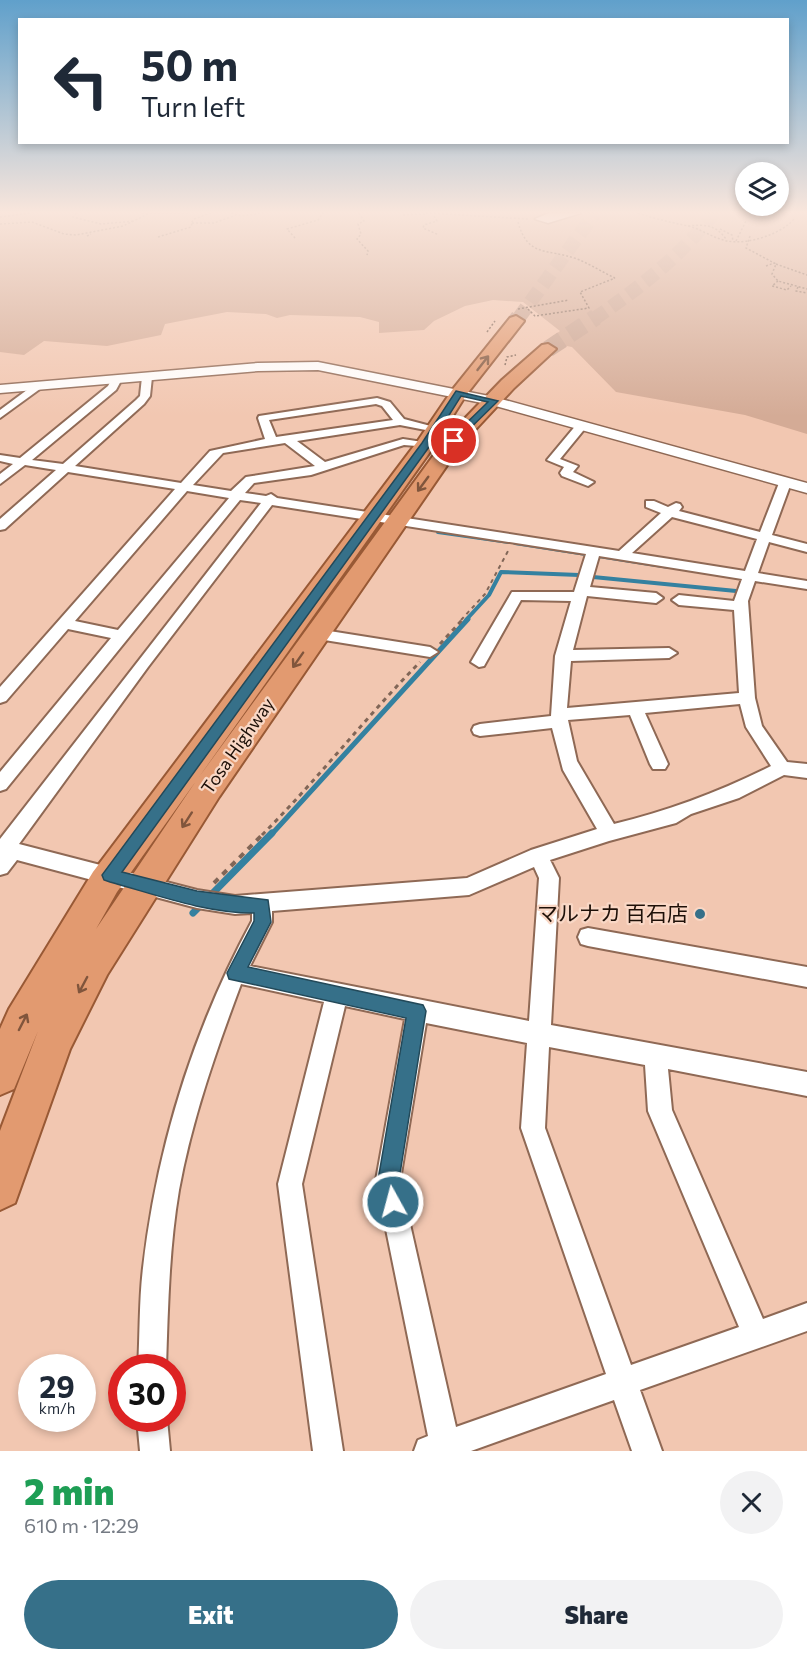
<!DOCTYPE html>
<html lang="en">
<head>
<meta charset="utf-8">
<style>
  :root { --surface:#fff; --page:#f2f2f3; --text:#1f2937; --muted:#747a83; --accent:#367089 }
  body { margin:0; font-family:Commissioner,"Noto Sans JP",sans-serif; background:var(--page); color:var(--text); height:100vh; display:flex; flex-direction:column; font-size:22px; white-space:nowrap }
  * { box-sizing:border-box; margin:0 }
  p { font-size:20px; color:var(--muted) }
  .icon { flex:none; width:33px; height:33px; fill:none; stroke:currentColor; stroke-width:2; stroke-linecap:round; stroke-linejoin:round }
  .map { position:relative; height:1451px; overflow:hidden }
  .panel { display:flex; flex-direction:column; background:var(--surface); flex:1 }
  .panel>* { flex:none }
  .hud { position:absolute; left:18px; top:18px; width:771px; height:126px; border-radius:0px; box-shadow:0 3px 9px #0003; background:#fff; color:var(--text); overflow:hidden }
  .buttons { position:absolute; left:735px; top:162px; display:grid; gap:12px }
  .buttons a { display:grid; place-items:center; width:54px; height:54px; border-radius:50%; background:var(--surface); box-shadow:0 3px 9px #0003; font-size:30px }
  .speed { position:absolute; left:18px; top:1354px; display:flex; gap:12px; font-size:30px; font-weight:700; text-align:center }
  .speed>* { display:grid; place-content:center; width:78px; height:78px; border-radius:50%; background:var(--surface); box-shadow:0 3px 9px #0003; line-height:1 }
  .speed small { font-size:15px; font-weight:400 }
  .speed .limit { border:9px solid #d22; background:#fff; color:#111 }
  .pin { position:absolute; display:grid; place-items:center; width:51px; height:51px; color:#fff; margin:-26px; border:3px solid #fff; border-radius:50%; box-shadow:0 2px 6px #0007 }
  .me { position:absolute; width:66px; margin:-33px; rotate:353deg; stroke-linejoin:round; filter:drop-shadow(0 0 4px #0008) }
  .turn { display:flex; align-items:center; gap:21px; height:126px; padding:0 24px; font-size:27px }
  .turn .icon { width:78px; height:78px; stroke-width:2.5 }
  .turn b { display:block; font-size:42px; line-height:51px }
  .round { display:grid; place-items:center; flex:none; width:63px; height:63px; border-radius:32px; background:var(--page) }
  .headline { display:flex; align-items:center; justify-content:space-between; height:102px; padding:0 24px }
  h1 { font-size:36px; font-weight:800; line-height:45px; color:#1e9e55 }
  .cta { display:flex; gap:12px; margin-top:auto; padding:12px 24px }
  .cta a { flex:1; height:69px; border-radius:36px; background:var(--accent); color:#fff; font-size:24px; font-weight:800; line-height:69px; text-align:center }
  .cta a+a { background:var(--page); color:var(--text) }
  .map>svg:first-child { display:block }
</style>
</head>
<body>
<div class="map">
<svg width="807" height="1451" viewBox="0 0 807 1451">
  <rect width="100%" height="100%" fill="#f2c7b1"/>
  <path fill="#d4ab96" d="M0 213H807V434L745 415 616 392 572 347 545 342 560 331 523 302 493 300 465 306 434 321 424 330 379 333V322L360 317 290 315 277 318 266 314 227 312 165 324 161 335 107 346 44 341 24 355 0 352Z"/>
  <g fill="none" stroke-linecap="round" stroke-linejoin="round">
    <g stroke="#3481a0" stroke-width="4">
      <path d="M438 532 509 542"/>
      <path d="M515 543 586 554"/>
      <path d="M599 556 669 567"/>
      <path d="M593 577 736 591"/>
      <path d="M466 620 489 595 501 572 579 575"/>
    </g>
    <path stroke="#3481a0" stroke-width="5" d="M271 835 468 619"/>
    <g stroke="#3481a0" stroke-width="7">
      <path d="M210 896 272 833"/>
      <path d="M193 913 201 905"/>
    </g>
    <g stroke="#c8a28f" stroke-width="14" stroke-dasharray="14 7" stroke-linecap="butt">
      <path d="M518 319 595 213"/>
      <path d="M594 319C639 288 680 257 714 213"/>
    </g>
    <g stroke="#c8a28f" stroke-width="17" stroke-dasharray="17 9" stroke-linecap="butt">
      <path d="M516 321 519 317"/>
      <path d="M548 349 596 317"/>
    </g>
    <g stroke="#8f6955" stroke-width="4">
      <g id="minor">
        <path d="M147 374 152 377 150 396 144 404 75 466 181 483 210 451 265 439 258 418 259 416 377 398 390 402 404 419 442 429 436 432 400 425 297 441 325 462 403 439 429 443V447L404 445 311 475 254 483 245 493 266 496 271 494 277 498 619 551 661 513 646 507V501H654L668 507 676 503 680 504 682 507 679 511 760 532 779 483 785 479 791 483 772 535 807 544V552L769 542 758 573 807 581V589L755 581 748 601 755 698 762 726 787 762 807 764V778L784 775 739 798 691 814 676 823 609 841 550 860 559 878 551 1025 807 1072V1096L668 1069 672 1110 763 1319 807 1303V1331L640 1390 662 1451H632L614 1400 471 1451H414L418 1440 428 1436 376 1180 405 1019 345 1006 302 1184 343 1451H313L278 1184 324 1002 241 984C216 1051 192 1119 179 1190 169 1249 168 1308 166 1368H138C140 1335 139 1301 143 1268 157 1147 194 1028 252 921V913L235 914 197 908 17 860 7 873 0 875V839L261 503 240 500 6 789 0 791V772L111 638 68 629 6 701 0 703V687L175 489 68 472 5 529 0 530V519L56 470 25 465 0 484V474L13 464 0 461V455L20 458 108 386 113 377H121L122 379 116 390 32 460 63 464 136 400 140 396 142 377ZM376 404 382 406 393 420 276 437 269 420ZM285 443 315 466 246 477 231 491 193 485 223 453ZM187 491 229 498 118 630 75 621ZM272 505 586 554 574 592H512L471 662 479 667 484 666 521 600 571 601 555 656 551 716 480 724 474 726 472 730 474 734 480 736 552 728 563 770 597 829 531 850 467 878 235 896 197 890 19 844 148 667ZM672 517 757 539 745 571 632 553ZM599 556 742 579 734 601 679 595 672 600 679 605 734 610 739 693 567 708 571 661 669 658 677 653 669 648 573 650 587 596 656 603 663 598 656 593 590 587ZM740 704 746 727 771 766C721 791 668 811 614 824L577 761 568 720 630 715 650 764 653 769H665L668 764 645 713ZM534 867 539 878 529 1021 250 966 272 922V911L469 895ZM426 1023 527 1043 521 1128 606 1374 456 1427 400 1180ZM549 1047 645 1065 648 1111 739 1327 631 1365 545 1128Z"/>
        <path d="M35 384 44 386 0 418V410Z"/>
        <path d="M577 424 587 426 560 459 578 466 573 472 594 482 588 486 562 476 560 473 564 467 547 460Z"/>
        <path d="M317 629 430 647 438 652 430 657 312 638 310 634Z"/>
        <path d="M588 928 807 967V987L588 946 581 944 578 937 581 930Z"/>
        <path d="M137 1419H167L170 1451H140Z"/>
      </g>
    </g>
    <g stroke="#8f6955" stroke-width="3">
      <g id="tertiary">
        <path d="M549 213H581L548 223 535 219Z"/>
        <path d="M318 362 494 397 807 483V493L492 405 318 370 258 371 0 393V385L258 363Z"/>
      </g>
    </g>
    <g stroke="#985935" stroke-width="4">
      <path id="trunk" d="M516 316 524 321 466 395 432 449 199 777 447 437 502 380 542 345 548 344 556 349 514 388 461 445 219 797 107 975 70 1049 15 1203 0 1210V1131L38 1031 14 1089 0 1095V1029L9 1009 93 872 417 442 453 389 510 318ZM196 781 96 929 117 892Z"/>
    </g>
    <g stroke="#816657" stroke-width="1.5" stroke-dasharray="2 2" stroke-linecap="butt">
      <path d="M76 213 73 217 101 224 135 221"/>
      <path d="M142 213H190"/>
      <path d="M211 213 194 219 191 223H214L236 215"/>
      <path d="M231 213 241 216 263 213"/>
      <path d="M359 213 364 221 358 224 361 234 357 239 368 251 367 255"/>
      <path d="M426 213 529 219"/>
      <path d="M638 213C655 219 670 222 688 226 701 229 713 238 727 241 748 245 782 234 795 218"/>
      <path d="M403 215 425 214"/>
      <path d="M434 216 437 221 424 225 423 228 439 235"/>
      <path d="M0 217 32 213"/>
      <path d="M518 222C528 258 547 248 577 259 590 264 602 272 615 278"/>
      <path d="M0 224 32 222 64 234 76 235 123 226 148 214"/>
      <path d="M688 226C705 224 716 225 726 239"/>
      <path d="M720 229 732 235 733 241"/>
      <path d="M87 236 91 234"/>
      <path d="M750 236 746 248 776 264 772 274 778 281 807 289"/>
      <path d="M158 237 191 227 192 223"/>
      <path d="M295 238 287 229 318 220 323 213"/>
      <path d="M736 241 746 221"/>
      <path d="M776 264 807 275"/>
      <path d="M766 266 774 263"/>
      <path d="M778 281 772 286 787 290 791 286"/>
      <path d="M798 287 796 291 807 293"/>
      <path d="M518 309 569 300"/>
      <path d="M528 309 535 316 589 308 580 292 615 278"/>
      <path d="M487 332 495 321"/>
      <path d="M505 365 507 357 516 355"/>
    </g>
    <path stroke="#816657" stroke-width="2" stroke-dasharray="4 4" stroke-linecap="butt" d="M461 620 485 594 508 551"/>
    <g stroke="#816657" stroke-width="3" stroke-dasharray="4.5 4.5" stroke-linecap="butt">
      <path d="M440 644 463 619"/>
      <path d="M262 835C318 779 365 718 420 662"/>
    </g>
    <path stroke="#816657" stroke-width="4" stroke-dasharray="6 6" stroke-linecap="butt" d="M214 883 264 833"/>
    <use href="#minor" fill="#fff" fill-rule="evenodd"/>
    <use href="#tertiary" fill="#fff" fill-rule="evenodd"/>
    <use href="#trunk" fill="#e29a70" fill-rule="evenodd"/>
  </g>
  <defs><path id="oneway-shaft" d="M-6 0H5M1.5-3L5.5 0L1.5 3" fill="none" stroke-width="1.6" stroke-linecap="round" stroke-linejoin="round" transform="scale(1.5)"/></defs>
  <g stroke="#80553c">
    <use href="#oneway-shaft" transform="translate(483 363) rotate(-52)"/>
    <use href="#oneway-shaft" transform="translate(423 484) rotate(126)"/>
    <use href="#oneway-shaft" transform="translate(298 660) rotate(125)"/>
    <use href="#oneway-shaft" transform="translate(187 820) rotate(123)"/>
    <use href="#oneway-shaft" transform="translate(83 985) rotate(118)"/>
    <use href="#oneway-shaft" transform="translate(23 1022) rotate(-63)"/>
  </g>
  <linearGradient id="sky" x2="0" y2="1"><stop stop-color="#60a0cb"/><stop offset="0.51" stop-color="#f9e6dc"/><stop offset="1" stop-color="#f9e6dc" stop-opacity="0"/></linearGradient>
  <rect width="807" height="416" fill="url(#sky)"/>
  <path fill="#367089" stroke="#234959" stroke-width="1.5" d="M456 391 498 401 454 444 449 441 450 439 488 402 461 396 429 447 122 872 197 891 268 900 271 922 248 967 423 1005 426 1011 399 1180 403 1202 400 1210 393 1213 386 1210 378 1180 406 1018 229 979 227 973 254 921V913C205 913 157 895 110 882L104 880 102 875 422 443Z"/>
  <circle fill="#367089" stroke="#f9d7c5" stroke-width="2" cx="700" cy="914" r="6"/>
  <g text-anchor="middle" stroke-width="4.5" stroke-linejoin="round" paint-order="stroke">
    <g font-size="18" fill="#1e1008" stroke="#f9d7c5">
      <text transform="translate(238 746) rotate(-55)" y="6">Tosa Highway</text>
    </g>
    <g font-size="21" fill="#1e1008" stroke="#f9d7c5" text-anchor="end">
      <text x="688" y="921">マルナカ 百石店</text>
    </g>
  </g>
</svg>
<div class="buttons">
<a><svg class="icon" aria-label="layers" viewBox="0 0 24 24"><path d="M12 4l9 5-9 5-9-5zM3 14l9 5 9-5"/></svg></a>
</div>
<div class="speed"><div>29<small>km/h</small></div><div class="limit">30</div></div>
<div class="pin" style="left:454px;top:441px;background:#d93025"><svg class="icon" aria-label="arrive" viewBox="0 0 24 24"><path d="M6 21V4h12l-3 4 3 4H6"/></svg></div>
<svg class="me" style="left:393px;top:1202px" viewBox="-20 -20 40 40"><circle r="17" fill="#367089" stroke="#fff" stroke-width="3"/><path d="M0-11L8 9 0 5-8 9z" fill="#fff"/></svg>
<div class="hud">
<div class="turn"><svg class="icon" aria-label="left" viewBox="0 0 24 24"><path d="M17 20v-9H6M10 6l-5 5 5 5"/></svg><div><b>50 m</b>Turn left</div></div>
</div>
</div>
<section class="panel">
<div class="headline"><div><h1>2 min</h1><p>610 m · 12:29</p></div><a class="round"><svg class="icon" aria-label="close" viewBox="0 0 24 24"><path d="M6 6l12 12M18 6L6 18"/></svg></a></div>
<div class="cta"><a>Exit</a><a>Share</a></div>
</section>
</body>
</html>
